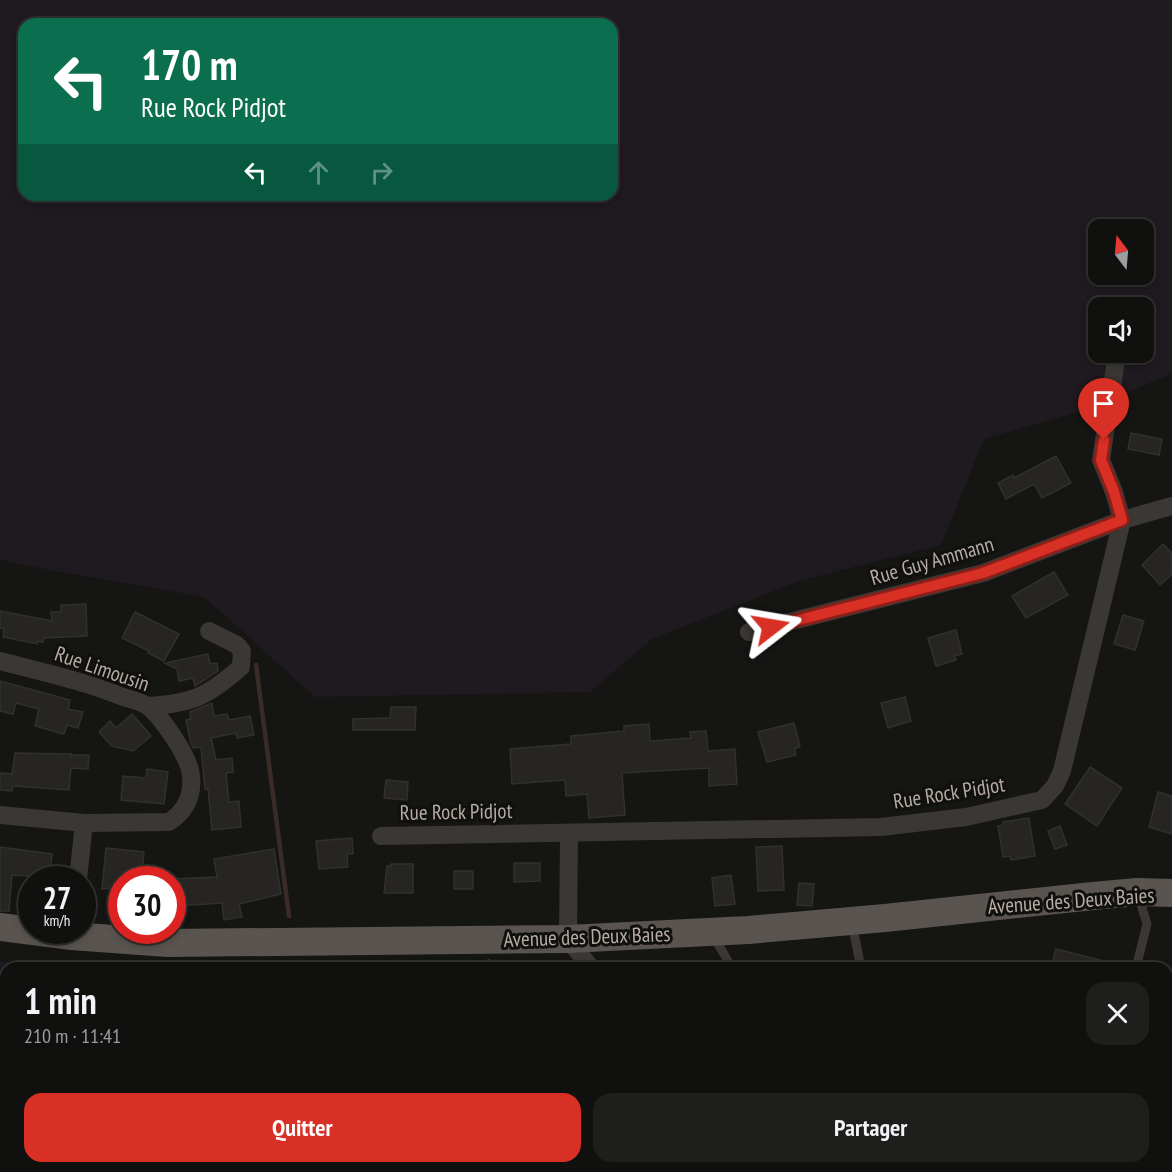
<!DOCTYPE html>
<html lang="fr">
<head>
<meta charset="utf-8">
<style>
  :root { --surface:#10100e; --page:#1e1e1c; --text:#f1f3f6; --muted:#9c9d9e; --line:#30302e; --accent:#d93025 }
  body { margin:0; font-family:"PT Sans Narrow",sans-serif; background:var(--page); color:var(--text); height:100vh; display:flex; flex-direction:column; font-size:22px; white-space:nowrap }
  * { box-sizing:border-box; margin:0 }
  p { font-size:20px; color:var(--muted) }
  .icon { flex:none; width:33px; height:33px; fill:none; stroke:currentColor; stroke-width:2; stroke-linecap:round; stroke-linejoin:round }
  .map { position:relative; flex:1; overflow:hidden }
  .details { position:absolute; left:0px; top:962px; width:1173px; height:212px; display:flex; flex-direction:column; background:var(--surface); border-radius:18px 18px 0 0; box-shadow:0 3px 9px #0003,0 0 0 2px var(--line) }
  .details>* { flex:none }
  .banner { position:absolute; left:18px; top:18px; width:600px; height:183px; border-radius:18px; box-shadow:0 3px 9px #0003,0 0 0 2px var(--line); background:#0b6e4f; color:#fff; overflow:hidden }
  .needle { width:39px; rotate:344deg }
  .buttons { position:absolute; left:1088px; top:219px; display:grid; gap:12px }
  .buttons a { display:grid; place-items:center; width:66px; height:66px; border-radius:12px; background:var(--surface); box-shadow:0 3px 9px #0003,0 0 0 2px var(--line); font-size:30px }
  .speed { position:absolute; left:18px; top:866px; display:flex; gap:12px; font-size:30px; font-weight:700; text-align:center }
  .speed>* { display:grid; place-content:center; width:78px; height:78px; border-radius:50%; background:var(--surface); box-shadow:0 3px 9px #0003,0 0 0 2px var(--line); line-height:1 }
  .speed small { font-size:15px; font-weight:400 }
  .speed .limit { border:9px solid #d22; background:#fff; color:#111 }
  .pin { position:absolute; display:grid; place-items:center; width:51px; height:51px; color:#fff; margin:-62px -26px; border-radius:50% 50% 50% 0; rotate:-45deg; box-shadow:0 0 6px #0007 }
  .pin .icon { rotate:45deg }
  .me { position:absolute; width:66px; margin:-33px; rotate:76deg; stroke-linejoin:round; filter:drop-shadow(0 0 4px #0008) }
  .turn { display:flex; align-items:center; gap:21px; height:126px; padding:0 24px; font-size:27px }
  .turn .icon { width:78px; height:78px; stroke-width:2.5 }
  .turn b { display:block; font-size:42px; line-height:51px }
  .lanes { display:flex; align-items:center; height:57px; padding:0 24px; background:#0003; justify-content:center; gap:30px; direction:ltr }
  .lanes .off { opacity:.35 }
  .round { display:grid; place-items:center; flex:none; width:63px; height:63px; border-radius:18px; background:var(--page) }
  .head { display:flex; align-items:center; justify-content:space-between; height:102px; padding:0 24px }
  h1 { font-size:36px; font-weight:700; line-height:45px }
  .primary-button { display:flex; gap:12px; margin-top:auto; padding:12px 24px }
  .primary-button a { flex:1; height:69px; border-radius:18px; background:var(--accent); color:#fff; font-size:24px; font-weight:700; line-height:69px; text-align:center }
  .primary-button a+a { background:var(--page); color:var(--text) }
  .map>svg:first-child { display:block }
</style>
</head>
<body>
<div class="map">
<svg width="1172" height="1172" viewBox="0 0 1172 1172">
  <rect width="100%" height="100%" fill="#151513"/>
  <g fill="#1f1920" fill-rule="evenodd">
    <path d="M0 0H1172V374L1085 410 984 439 941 545 799 581 652 639 590 692 315 697 204 597 28 566 0 559ZM24 24H612V195H24ZM1098 230H1143V274H1098ZM1098 308H1143V352H1098Z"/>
    <path d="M516 960 535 967 6 968V1167H751L755 1172H0V961L21 964H259Z"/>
  </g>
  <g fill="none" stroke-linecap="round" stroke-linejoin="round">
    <g stroke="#3a2b28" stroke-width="4.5">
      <path d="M256 665 289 916"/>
      <path d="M78 968V964"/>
      <path d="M486 968 489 961"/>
      <path d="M69 1167V1172"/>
      <path d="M314 1167V1172"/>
      <path d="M409 1172 412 1167"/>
    </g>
  </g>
  <g fill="#262523" stroke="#31302d" stroke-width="1.5">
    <path d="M1131 433 1162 439 1159 455 1128 449Z"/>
    <path d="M1056 456 1071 483 1042 498 1034 484 1006 499 998 483 1013 475 1014 478Z"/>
    <path d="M1163 544 1172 553V574L1160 585 1142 565Z"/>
    <path d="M1054 572 1068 595 1026 618 1012 596Z"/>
    <path d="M86 604 87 636 44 638 43 642 38 641 37 644 3 637 4 629 0 628V611L52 621 51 612H61V605Z"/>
    <path d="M135 612 179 634 164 661 148 653 149 651 122 638Z"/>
    <path d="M1123 615 1144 621 1135 650 1114 644Z"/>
    <path d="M956 630 962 654 954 656 956 660 936 666 928 638Z"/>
    <path d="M208 654 210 664 217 663 218 671 195 686 193 678 179 681 177 669 165 663Z"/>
    <path d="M0 681 70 700 68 709 83 712 78 728 67 725 64 734 35 726 39 709 16 703 13 714 0 711Z"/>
    <path d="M905 697 911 721 888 728 881 703Z"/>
    <path d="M212 703 214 716 227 714 229 720 250 716 254 735 237 738 236 733 211 738 216 760 232 758 233 772 226 773 229 802 239 801 241 827 212 830 208 789H205L201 747 193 748 191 744 186 720 191 719 190 712Z"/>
    <path d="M391 707H416L415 730H353V719L390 718Z"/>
    <path d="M132 714 151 736 133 751 112 746 99 732 110 721 116 728Z"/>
    <path d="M794 723 800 747 795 748 796 755 767 762 758 732Z"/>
    <path d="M649 724 650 741 691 738 690 732 706 731 708 751 735 749 737 784 709 786V768L622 773 625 815 589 818 587 794 566 796 565 780 512 784 510 749 571 744V736L624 731V726Z"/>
    <path d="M15 753 71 754V757L73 755H89L88 769 71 768 69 790 13 786 12 791 0 790V773L12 774Z"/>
    <path d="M1090 767 1122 788 1097 826 1065 804Z"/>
    <path d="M147 769 168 772 164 804 121 800 123 776 146 778Z"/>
    <path d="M386 780 408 782 407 800 384 798Z"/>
    <path d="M1158 792 1172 796V834L1149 827Z"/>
    <path d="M1029 818 1035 856 1011 860 1010 856 1003 857 998 826 1003 825V822Z"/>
    <path d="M1060 826 1067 845 1055 849 1048 831Z"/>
    <path d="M352 838 353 854H347L348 867 319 869 316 841Z"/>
    <path d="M782 846 784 890 758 891 756 847Z"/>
    <path d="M0 847 52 854 50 877 12 875 9 911H0Z"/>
    <path d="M106 848 144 852 142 873 122 872V887L102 889Z"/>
    <path d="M274 849 281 894 239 904 242 917 224 920 222 903 177 906 176 904H172V879L217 877 214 859Z"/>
    <path d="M514 863H540V881L514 882Z"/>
    <path d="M391 864H413V893H384L387 866H391Z"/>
    <rect x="454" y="871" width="19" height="18"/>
    <path d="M731 875 735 904 715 906 712 878Z"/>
    <path d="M799 883 814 884 812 906 797 905Z"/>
    <path d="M1056 949 1112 963 1111 968H1051Z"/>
  </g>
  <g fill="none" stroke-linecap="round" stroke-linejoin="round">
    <g stroke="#3b3734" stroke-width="9">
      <path d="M852 923 861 968"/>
      <path d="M714 937 732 968"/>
      <path d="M1136 968 1147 924 1138 895"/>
    </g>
    <g stroke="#3b3734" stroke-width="18">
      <path d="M749 632 983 573 1122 520 1172 506"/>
      <path d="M0 661C42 672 83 681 123 697 131 699 143 702 149 707 163 719 190 758 191 776 193 796 186 811 169 822L84 823 0 815"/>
      <path d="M148 706C192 704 208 696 241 667L242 651 237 645 209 631"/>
      <path d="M569 833 568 939 591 968"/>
      <path d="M381 836 881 827 966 817 1042 800 1055 786 1062 771 1122 520 1114 492 1101 460 1116 360"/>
      <path d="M78 879 84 823"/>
      <path d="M776 1167 780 1172"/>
    </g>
    <path stroke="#5a5450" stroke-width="28" d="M0 927 72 936 168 943 568 939 748 930 885 918 1093 896 1137 892 1172 893"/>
  </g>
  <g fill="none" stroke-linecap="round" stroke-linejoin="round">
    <g stroke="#8d1f18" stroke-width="15">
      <path id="route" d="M771 627 983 573 1122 520 1114 492 1101 460 1104 440"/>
    </g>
    <use href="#route" stroke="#d93025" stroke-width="10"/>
  </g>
  <g text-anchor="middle" stroke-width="6" stroke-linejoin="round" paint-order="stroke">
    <g font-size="21" fill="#b7aba4" stroke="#10100e">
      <text transform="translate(932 561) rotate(-16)" y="7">Rue Guy Ammann</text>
      <text transform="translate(102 669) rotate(19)" y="7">Rue Limousin</text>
      <text transform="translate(949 793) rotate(-9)" y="7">Rue Rock Pidjot</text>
      <text transform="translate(456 812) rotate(-1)" y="7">Rue Rock Pidjot</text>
      <text transform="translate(1071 901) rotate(-4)" y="7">Avenue des Deux Baies</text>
      <text transform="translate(587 937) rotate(-2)" y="7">Avenue des Deux Baies</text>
    </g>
  </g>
</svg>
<div class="buttons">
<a><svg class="needle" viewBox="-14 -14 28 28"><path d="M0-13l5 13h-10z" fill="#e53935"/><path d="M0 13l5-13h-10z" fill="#9c9d9e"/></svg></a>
<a><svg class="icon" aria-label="sound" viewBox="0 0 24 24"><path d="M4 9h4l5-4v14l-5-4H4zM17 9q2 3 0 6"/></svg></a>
</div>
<div class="speed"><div>27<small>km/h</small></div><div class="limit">30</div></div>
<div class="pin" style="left:1104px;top:440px;background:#d93025"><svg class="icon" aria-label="arrive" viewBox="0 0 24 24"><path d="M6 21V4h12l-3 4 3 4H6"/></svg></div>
<svg class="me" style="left:771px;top:627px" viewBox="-20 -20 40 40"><path d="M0-17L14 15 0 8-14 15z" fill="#d93025" stroke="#fff" stroke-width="4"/></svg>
<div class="banner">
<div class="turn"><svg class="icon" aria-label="left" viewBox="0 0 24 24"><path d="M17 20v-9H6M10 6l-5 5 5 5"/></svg><div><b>170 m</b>Rue Rock Pidjot</div></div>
<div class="lanes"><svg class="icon" aria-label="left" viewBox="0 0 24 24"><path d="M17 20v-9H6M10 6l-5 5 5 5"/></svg><svg class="icon off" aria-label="ahead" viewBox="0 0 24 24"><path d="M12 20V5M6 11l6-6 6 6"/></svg><svg class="icon off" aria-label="right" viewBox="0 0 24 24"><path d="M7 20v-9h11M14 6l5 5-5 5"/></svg></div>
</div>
<section class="details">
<div class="head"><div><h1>1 min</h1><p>210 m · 11:41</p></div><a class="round"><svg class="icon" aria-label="close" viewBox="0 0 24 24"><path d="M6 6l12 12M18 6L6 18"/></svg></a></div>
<div class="primary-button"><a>Quitter</a><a>Partager</a></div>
</section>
</div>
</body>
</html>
